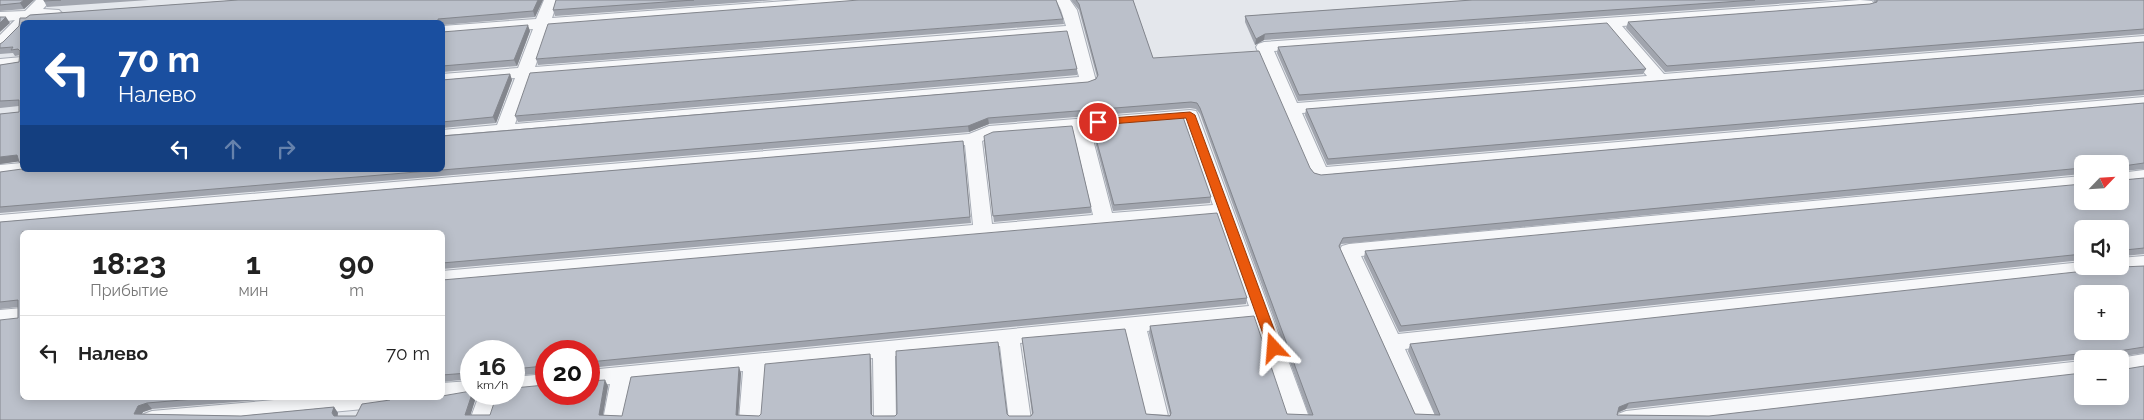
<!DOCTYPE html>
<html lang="ru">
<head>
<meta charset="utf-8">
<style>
  :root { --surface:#fff; --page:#f2f2f2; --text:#222; --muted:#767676; --line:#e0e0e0 }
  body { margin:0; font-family:Raleway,sans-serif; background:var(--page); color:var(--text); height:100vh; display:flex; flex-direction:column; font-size:19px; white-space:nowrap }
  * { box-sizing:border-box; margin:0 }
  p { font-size:16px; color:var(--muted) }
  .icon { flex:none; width:28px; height:28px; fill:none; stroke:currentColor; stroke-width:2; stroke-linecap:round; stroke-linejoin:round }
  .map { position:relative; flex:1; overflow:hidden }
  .drawer { position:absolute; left:20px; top:230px; width:425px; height:170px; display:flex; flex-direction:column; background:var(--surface); border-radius:8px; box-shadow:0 2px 12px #0003 }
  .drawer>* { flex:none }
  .banner { position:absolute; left:20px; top:20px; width:425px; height:152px; border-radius:8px; box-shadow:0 2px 12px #0003; background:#1a4fa0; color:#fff; overflow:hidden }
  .needle { width:32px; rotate:65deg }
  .buttons { position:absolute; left:2074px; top:155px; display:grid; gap:10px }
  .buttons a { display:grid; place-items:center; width:55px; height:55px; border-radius:8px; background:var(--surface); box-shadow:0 2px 12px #0003; font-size:25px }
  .speed { position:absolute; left:460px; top:340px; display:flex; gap:10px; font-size:25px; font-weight:700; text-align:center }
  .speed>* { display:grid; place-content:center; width:65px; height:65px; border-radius:50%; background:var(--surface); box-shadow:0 2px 12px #0003; line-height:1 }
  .speed small { font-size:12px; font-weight:400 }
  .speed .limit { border:8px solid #d22; background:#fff; color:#111 }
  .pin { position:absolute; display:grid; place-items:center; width:42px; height:42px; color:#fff; margin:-21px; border:2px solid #fff; border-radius:50%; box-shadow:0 1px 5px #0007 }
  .me { position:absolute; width:55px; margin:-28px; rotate:341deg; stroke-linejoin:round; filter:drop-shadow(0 0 4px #0008) }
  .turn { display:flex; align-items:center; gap:18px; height:105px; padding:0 15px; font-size:22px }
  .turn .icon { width:65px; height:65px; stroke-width:2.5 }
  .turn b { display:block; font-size:35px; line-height:42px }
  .lanes { display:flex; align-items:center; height:48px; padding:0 15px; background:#0003; justify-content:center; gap:25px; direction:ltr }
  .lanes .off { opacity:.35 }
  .eta { display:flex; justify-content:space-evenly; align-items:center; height:85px; text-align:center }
  .eta b { font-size:30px; font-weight:700; line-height:35px }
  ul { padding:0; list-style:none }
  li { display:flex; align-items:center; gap:15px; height:75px; padding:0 15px; border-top:1px solid var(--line) }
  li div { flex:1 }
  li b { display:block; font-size:19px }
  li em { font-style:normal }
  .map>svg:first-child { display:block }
</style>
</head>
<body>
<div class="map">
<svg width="2144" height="420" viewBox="0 0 2144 420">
  <rect width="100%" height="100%" fill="#e4e7ec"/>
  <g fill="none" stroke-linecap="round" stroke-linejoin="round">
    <g stroke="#a9aeb7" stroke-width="2">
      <g id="service">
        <path d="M36 0H51L43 9 59 10 62 13 59 16 34 19 30 22H22V30L6 47 0 49V35L15 20 0 22V12L25 11Z"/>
        <path d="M544 0H558L552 18 800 0H867L865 3 860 4 549 28 535 67 1066 26 1061 10 1056 0H1070L1077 10 1096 81 1094 84 1088 86 442 140V130L497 125 515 78 442 84V74L518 68 533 29 442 36V26L536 19ZM1068 35 1079 77 515 124 531 77Z"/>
        <path d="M1860 0 1872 1 1874 4 1872 7 1867 8 1622 26 1664 74 2144 36V46L1302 113 1326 167 2144 97V107L1320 179 1314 177 1311 173 1256 47 1258 44 1264 42ZM1606 27 1647 76 1297 103 1274 51Z"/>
        <path d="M22 57V67L0 69V59Z"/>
        <path d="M1190 110 1196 111 1198 115 1310 420H1288L1254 320 1147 331 1169 420H1147L1126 333 1020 343 1031 420H1009L1000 346 895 356 896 420H874L873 358 765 369 761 420H739L743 371 632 382 625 420H603L610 384 589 386V370L1249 306 1218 217 442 285V271L973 225 965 145 0 227V215L969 134 989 126ZM1184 121 1213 205 1112 213 1090 128ZM1073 130 1093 215 992 224 982 141 993 136Z"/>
        <path d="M22 163V170H30L28 173 0 177V165Z"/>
        <path d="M2144 170V182L2120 185V173Z"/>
        <path d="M2082 176V188L1361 256 1398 334 2082 262V266H2120V258L2144 256V270L2117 271 1405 349 1437 420H1415L1339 251 1342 246 1349 244Z"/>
        <path d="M22 308V323L0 326V310Z"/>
        <path d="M2144 354V370L2120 373V359H2114Z"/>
        <path d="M2082 361V377L1705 420H1615L1618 414 1626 411Z"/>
        <path d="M546 374V390L514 393V377Z"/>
        <path d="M471 381V394H501L492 420H470L479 395 442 401 434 398H442V383Z"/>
        <path d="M297 398H396L393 404 385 407 246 420H141L144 414 152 411Z"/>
      </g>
    </g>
    <use href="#service" fill="#f7f8fa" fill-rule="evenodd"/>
  </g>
  <g fill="#a1a5ae" fill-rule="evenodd">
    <path d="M0 0H34L24 9 0 11Z"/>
    <path d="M44 0H149L47 7 44 1Z"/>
    <path d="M238 0H543L535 17 442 25V22H22V166L19 161 0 164V114L19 112V106L0 108V65L19 62 20 55 15 56 13 53 0 54V44L3 42 19 26 20 18H26L30 15Z"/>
    <path d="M556 0H774L555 16 553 10Z"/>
    <path d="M1071 0H1133L1153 58 1310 168 1314 173 1321 175 2144 103V169L2123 171V180L2144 178V254L2124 256 2123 258 2120 262V229H2082V261V260L1399 332 1364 258 1365 251 2120 201 2082 164V175V174L1341 244 1340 248 1415 414 1435 415 1408 351 1410 344 2144 266V353L2124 356V367L2144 420H0L18 318V307L0 309V222L963 141 971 223 442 269V232L22 398H282L152 409 143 412 142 414 241 416 334 407 338 413V416H356L476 397 470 415H490L545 385 544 373 514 376V351H471V389L470 386V379L442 382V280L1247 298 1246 304 589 368V351L546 394 608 386 603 415 622 416 741 373 738 415 759 416 871 360 872 415 873 416 1007 414 1009 416H1031L1032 414 1022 338 1146 414 1170 415 1149 333 1150 326 1287 414 1309 415 1200 114 1196 109 1190 108 989 124 969 132 0 213V172L1088 82 1096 79 1097 77 1079 10ZM2082 359V360V359H2120L2082 396 1709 416 1617 415 1618 413 1626 409Z"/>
    <path d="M1472 0H1833L1264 40 1255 45 1245 22V16Z"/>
    <path d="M1873 0H2144V34L1665 72 1626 28 1628 22 1870 4 1875 3Z"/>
    <path d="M1063 19 1064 24 538 65 536 59Z"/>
    <path d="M530 31 517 66 442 72V32Z"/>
    <path d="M2144 42V95L1327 165 1305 115 1306 109Z"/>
    <path d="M1278 47 1646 69 1643 74 1298 101 1277 53Z"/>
    <path d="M1077 69V75L518 122 515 116Z"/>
    <path d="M510 74 512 80 496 123 442 128V80Z"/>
    <path d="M1092 124 1211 197 1210 203 1113 211 1092 130Z"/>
    <path d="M984 142 1091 207V213L994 222Z"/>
  </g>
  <g fill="#83868d">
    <path d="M24 0H34L24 9 20 3Z"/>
    <path d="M538 0H543L535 17 533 11Z"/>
    <path d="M6 17 10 23 0 32V23Z"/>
    <path d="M528 25 530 31 517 66 514 60Z"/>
    <path d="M1265 34 1264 40 1255 45 1256 39Z"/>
    <path d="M510 74 512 80 496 123 493 117Z"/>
    <path d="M988 118 989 124 969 132 968 126Z"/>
    <path d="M17 155 22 161 0 164V157Z"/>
    <path d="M870 354 871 360 872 420 871 414Z"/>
    <path d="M739 367 741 373 738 420 736 415Z"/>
    <path d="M605 380 608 386 602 420 599 415Z"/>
    <path d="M472 394H474L476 397 469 420 465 415Z"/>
    <path d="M147 403 152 409 143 412 139 420 134 414 138 406Z"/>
    <path d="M1629 403 1626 409 1616 413 1619 407Z"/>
    <path d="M334 407 338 413 336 419 332 413Z"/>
  </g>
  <g fill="#bbc0ca" stroke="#83868d" fill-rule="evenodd">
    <path d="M0 0H24L20 3 0 5Z"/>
    <path d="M44 0H61L44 1Z"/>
    <path d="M238 0H538L533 11 438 19V22H22V163L19 162 17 155 0 157V114L19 112V100L0 101V65L19 62 20 51 18 49 11 50 13 47 0 48V44L3 42 19 26 20 18H26L30 15Z"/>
    <path d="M556 0H694L553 10Z"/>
    <path d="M859 0H1056L1063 19 536 59 548 24Z"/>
    <path d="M1076 0H1133L1153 58 1259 51 1310 168 1314 173 1321 175 2144 103V163L2123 166V180L2144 178V248L2125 250 2123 258H2120V229H2082V254L1401 326 1365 251 2082 184V201H2120V164H2082V168L1343 238 1339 246 1415 414 1440 415 1410 344 2122 267 2144 266V347L2119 351 2118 353 2124 355V367L2126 369 2144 366V420H0V320L18 318V300L0 302V222L963 141 970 217 442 263V232H22V398H206L147 403 138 406 134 414 241 416 334 407 332 413 334 416H356L362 404 390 400V398H442V396L471 391V394H472L465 415H490L497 394H514V388L545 385 544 366 514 369V351H471V386H470V375L468 373 442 375V280L1217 213 1247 298 589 362V351H546V394H589V381L605 380 599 415 622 416 631 377 739 367 736 415 759 416 761 414 765 364 870 354 871 414 873 416H895L897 414 896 351 998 342 1007 414 1009 416H1031L1033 413 1022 338 1125 329 1146 414 1170 416 1171 413 1150 326 1254 316 1287 414 1313 415 1200 108 1197 103 1191 102 988 118 968 126 442 170V136L1088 82 1096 79 1098 75 1079 4ZM2082 294H2120V331H2082ZM2087 353 2089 355V359H2120V396H2082V373L1709 416 1617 415 1619 407 1629 403Z"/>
    <path d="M1472 0H1755L1265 34 1256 39 1245 16Z"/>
    <path d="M1877 0H2144V29L1667 66 1628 22 1870 4 1877 2Z"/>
    <path d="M0 17H6L0 23Z"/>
    <path d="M1607 23 1646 69 1299 95 1278 47Z"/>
    <path d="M528 25 514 60 442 66V32Z"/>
    <path d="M1067 31 1077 69 515 116 530 73Z"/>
    <path d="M2144 42V90L1328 159 1306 109Z"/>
    <path d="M510 74 493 117 442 122V80Z"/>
    <path d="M1183 117 1211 197 1114 205 1092 124Z"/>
    <path d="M1072 126 1091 207 993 216 984 136 993 132Z"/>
    <path d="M22 169V170H440L0 207V172Z"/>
  </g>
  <path fill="#ea580c" stroke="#983908" d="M1190 112 1195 115 1281 348 1279 352H1270L1268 348 1186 118 1098 125 1093 122 1098 119Z"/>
</svg>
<div class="buttons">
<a><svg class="needle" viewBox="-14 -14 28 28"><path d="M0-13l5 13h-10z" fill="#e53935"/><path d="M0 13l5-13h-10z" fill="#767676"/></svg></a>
<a><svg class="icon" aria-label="sound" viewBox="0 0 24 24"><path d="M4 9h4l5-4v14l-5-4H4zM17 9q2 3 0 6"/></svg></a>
<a>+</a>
<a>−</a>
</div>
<div class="speed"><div>16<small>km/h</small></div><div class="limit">20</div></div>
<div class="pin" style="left:1098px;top:122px;background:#d93025"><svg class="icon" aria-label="arrive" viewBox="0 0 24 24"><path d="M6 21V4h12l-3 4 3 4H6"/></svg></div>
<svg class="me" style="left:1274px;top:348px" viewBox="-20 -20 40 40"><path d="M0-17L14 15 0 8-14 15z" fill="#ea580c" stroke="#fff" stroke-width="4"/></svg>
<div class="banner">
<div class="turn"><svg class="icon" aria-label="left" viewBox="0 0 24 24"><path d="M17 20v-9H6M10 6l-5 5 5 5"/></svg><div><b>70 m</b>Налево</div></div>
<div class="lanes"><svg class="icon" aria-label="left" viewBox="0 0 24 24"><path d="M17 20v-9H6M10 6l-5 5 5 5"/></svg><svg class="icon off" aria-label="ahead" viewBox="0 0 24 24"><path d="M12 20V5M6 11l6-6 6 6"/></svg><svg class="icon off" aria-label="right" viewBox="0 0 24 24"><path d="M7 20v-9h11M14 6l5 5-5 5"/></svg></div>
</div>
<section class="drawer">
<div class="eta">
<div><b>18:23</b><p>Прибытие</p></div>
<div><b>1</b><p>мин</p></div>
<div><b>90</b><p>m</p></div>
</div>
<ul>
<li><svg class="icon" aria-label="left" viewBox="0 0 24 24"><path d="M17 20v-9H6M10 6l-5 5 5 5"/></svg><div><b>Налево</b></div><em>70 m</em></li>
</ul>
</section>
</div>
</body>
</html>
